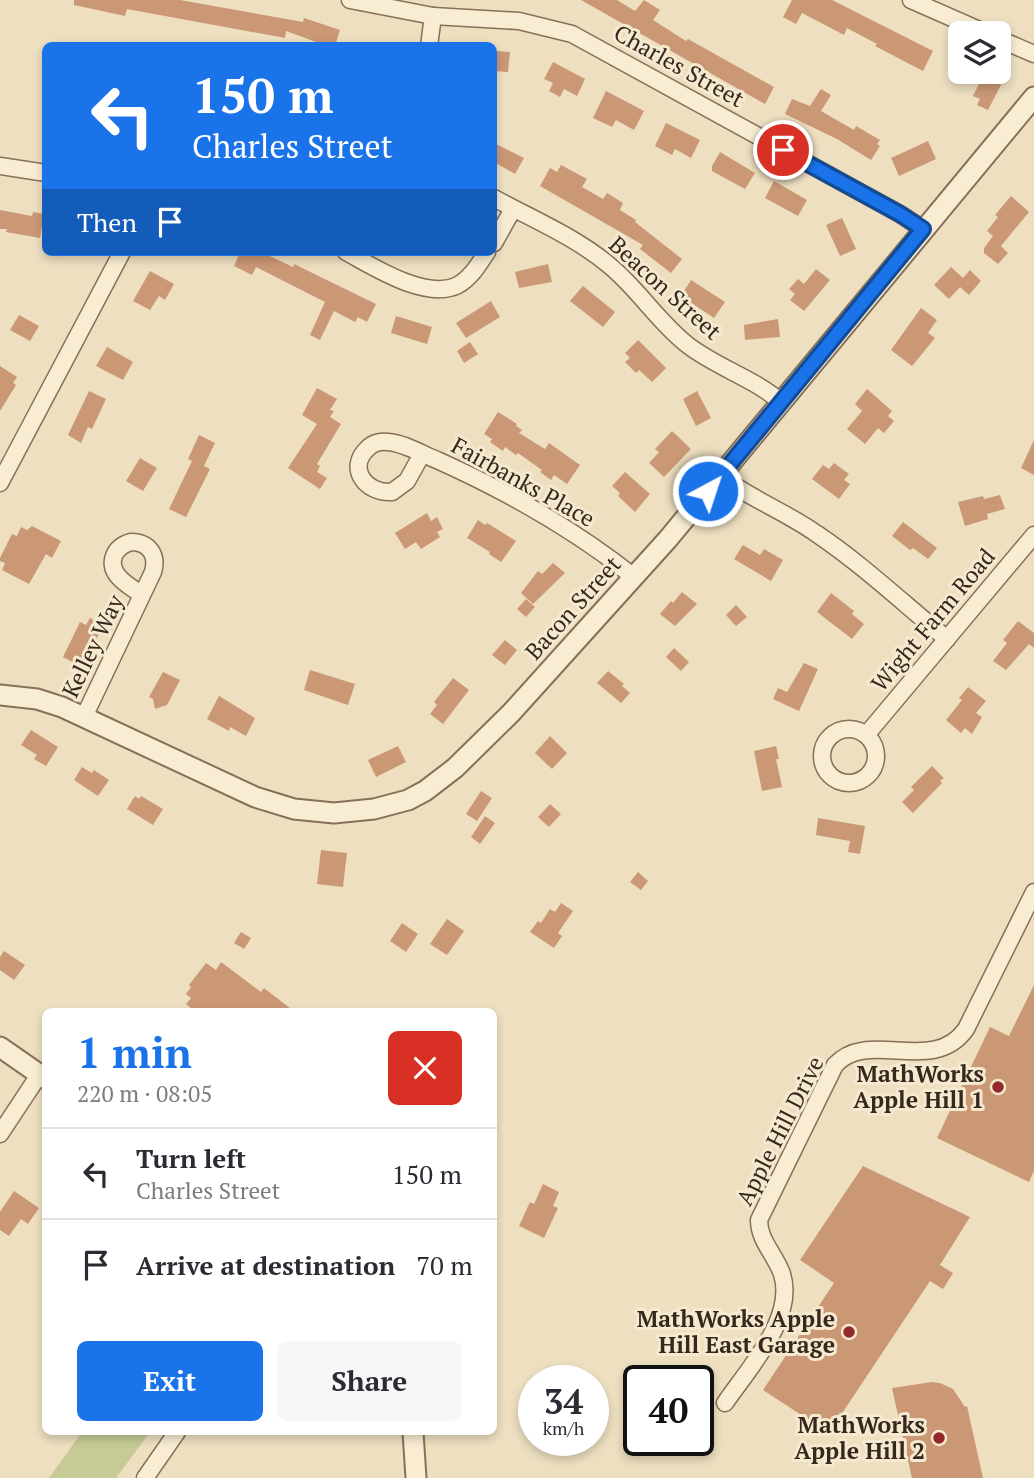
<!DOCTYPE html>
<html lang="en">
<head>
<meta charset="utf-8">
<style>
  :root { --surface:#fff; --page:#f7f7f7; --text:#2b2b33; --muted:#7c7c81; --line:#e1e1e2; --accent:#1a73e8 }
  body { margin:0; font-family:"PT Serif",serif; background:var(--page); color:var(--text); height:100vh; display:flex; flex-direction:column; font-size:26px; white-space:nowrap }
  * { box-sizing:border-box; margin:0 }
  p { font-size:23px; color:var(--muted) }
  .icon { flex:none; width:38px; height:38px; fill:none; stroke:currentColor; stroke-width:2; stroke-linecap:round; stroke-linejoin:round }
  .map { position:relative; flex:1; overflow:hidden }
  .details { position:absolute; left:42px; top:1008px; width:455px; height:427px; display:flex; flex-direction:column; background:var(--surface); border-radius:10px; box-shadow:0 4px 10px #0003 }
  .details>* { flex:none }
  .banner { position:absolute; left:42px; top:42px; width:455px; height:214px; border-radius:10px; box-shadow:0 4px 10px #0003; background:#1a73e8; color:#fff; overflow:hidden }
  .controls { position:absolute; left:948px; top:21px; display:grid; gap:14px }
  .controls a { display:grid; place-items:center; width:63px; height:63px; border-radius:10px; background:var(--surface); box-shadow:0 4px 10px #0003; font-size:35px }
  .speed { position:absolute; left:518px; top:1365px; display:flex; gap:14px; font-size:35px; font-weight:700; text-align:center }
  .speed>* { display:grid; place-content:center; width:91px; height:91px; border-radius:50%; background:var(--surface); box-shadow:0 4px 10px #0003; line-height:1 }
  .speed small { font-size:18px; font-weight:400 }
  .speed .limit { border:4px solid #111; border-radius:10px; background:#fff; color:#111 }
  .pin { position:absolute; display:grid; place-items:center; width:60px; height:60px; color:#fff; margin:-30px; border:4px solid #fff; border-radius:50%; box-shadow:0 2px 7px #0007 }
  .me { position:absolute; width:77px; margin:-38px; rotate:40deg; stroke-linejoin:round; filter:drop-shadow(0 0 5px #0008) }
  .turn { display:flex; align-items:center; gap:24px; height:147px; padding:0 35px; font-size:32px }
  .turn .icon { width:91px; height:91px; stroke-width:2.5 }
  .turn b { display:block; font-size:49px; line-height:60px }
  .then { display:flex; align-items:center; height:66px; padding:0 35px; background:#0003; gap:14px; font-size:26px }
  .round { display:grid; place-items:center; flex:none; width:74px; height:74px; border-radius:10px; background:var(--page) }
  .summary { display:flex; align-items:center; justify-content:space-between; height:119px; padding:0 35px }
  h1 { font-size:42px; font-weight:600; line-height:52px; color:var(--accent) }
  .primary-button { display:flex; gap:14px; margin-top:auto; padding:14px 35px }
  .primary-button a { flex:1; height:80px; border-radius:10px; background:var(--accent); color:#fff; font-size:28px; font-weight:600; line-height:80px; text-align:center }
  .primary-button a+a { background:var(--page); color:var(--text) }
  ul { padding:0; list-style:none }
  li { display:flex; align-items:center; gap:21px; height:91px; padding:0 35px; border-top:2px solid var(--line) }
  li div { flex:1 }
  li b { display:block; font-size:26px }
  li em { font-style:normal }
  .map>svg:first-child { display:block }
</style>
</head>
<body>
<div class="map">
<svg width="1034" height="1478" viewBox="0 0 1034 1478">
  <rect width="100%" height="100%" fill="#eddfc0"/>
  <path fill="#c6cb95" d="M82 1432H150L116 1478H49Z"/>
  <g fill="#cb9876">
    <path d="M74 0H180L303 22 304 18 340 30 335 46H315L316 42 286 31 285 38 127 9 125 16 74 5Z"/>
    <path d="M581 0H617L635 11 644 0 660 10 653 20 686 41 688 39 774 87 765 104Z"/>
    <path d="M792 0H832L933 51 923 71 875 46 877 44 847 28 844 35 802 13 796 24 783 17Z"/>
    <path d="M494 51 510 52 508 72 494 71Z"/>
    <path d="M553 62 585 79 577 96 564 89 560 97 549 91 553 83 544 79Z"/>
    <path d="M985 72 1000 76 998 79 1003 81 988 110 977 105 980 99 973 96Z"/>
    <path d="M821 89 831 95 821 111 854 130 856 126 880 140 877 144 880 146 871 160 837 139 785 114 792 99 810 106Z"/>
    <path d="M606 91 644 111 634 130 616 120 612 127 593 118Z"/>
    <path d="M666 123 700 140 691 158 675 149 672 155 655 146Z"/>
    <path d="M928 141 936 159 899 176 891 158Z"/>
    <path d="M494 143 524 158 515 174 494 162Z"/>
    <path d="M720 152 755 173 745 189 712 171V166Z"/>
    <path d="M561 165 587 179 582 187 603 199 607 193 623 203 620 210 636 220 635 222 682 259 671 273 640 249 643 245 540 186 550 168 557 172Z"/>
    <path d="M774 181 807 200 798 216 765 198Z"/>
    <path d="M1011 196 1029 212 1001 246 1008 253 998 264 984 253V248L993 236 987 231 998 217 995 215Z"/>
    <path d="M0 210 32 216 33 212 44 214 40 238 6 232 7 229H0Z"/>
    <path d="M842 218 856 249 840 256 826 225Z"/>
    <path d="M240 252H261L293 267 294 264 376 304 367 322 358 317 355 322 334 311 320 340 310 335 325 302 256 267 252 275 234 266Z"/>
    <path d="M548 264 552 282 519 288 515 272Z"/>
    <path d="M951 267 963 278 970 270 981 281 969 295 960 287 949 299 934 285Z"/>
    <path d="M816 269 830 280 804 311 790 300 795 294 789 289 798 279 804 284Z"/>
    <path d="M150 271 174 284 165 300 159 296 150 310 133 301Z"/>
    <path d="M691 280 725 302 714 318 681 296Z"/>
    <path d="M583 286 615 312 603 327 570 301Z"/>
    <path d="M491 301 500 317 466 338 456 323Z"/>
    <path d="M921 308 937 320 928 333 935 338 912 366 891 350Z"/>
    <path d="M19 315 39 326 30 341 10 330Z"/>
    <path d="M396 316 432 327 427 344 391 333Z"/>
    <path d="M778 319 780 337 745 340 744 325Z"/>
    <path d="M638 340 666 368 652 382 639 370 636 373 625 362 630 358 625 353Z"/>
    <path d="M470 342 478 354 464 363 457 351Z"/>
    <path d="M107 347 133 362 123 380 96 366Z"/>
    <path d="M0 366 17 377 13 383 16 385 0 411Z"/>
    <path d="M317 388 337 399 330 410 334 411 330 417 341 424 317 464 320 466 317 472 327 478 320 489 288 468 317 424 302 415Z"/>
    <path d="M867 389 892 411 888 416 894 421 884 433 878 428 865 444 847 429 862 411 855 404Z"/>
    <path d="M89 391 106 399 92 429 88 427 81 443 68 435Z"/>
    <path d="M697 391 711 418 696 426 683 399Z"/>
    <path d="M498 412 517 424 516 426 522 430 519 433 545 449 549 443 580 465 567 484 554 475 551 480 540 472 542 470 518 453 516 455 505 447 503 451 490 442 492 439 484 434Z"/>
    <path d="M672 431 691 449 664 477 649 463 659 452 655 449Z"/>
    <path d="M199 435 215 443 204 466 210 469 186 517 169 509 192 461 188 459Z"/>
    <path d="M1034 440V475L1021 468Z"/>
    <path d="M140 458 157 468 143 491 126 481Z"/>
    <path d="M834 463 849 474 844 480 850 484 839 499 812 479 823 465 829 469Z"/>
    <path d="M625 472 650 494 635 512 618 496 620 493 612 486Z"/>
    <path d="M1000 495 1005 509 987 514 988 519 965 526 958 502 983 496 984 499Z"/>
    <path d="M427 513 431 521 437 517 443 529 437 532 440 537 421 549 416 542 405 549 395 533Z"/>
    <path d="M478 520 485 525 487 523 516 541 501 562 489 554 490 552 467 538Z"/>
    <path d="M903 522 937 548 928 559 913 548 910 550 892 536Z"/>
    <path d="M32 526 61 541 52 558 46 554 29 584 2 570 5 563 0 561V558L12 534 17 536 21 527 27 530Z"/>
    <path d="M743 545 760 555 764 549 783 560 771 581 734 559Z"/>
    <path d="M553 563 565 573 533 604 521 593 538 571 542 574Z"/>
    <path d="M682 592 697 604 675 626 660 614 671 601 673 603Z"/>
    <path d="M831 593 854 611 852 614 864 624 852 639 817 612Z"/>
    <path d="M526 599 535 607 526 617 517 609Z"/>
    <path d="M736 605 747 617 736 626 726 615Z"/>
    <path d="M90 618 103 626 82 667 63 657 80 622 86 625Z"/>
    <path d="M1018 621 1034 633V648L1029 644 1006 670 993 661 1007 643 1003 640Z"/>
    <path d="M505 640 517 650 505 665 492 655Z"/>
    <path d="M674 648 689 662 681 671 666 657Z"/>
    <path d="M804 663 818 669 799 711 773 699 778 688 787 692Z"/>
    <path d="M310 670 355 684 348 705 304 690Z"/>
    <path d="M608 671 624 684 622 686 630 693 621 703 597 683Z"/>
    <path d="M163 672 180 680 167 705 155 709 153 699 149 697Z"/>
    <path d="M453 678 469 690 443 724 430 714 437 705 434 702Z"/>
    <path d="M968 687 986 701 976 713 982 717 972 734 965 728 961 733 946 720 962 700 959 698Z"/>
    <path d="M219 696 255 718 246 736 230 727 229 731 207 719Z"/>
    <path d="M31 730 58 747 46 766 34 759 37 755 21 745Z"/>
    <path d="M550 736 567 753 552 769 535 753Z"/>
    <path d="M398 746 406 762 376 777 368 760Z"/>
    <path d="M776 746 779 759H776L782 787 762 791 754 751Z"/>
    <path d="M932 766 944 778 940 781 942 783 913 813 902 802 914 790 911 787Z"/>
    <path d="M82 767 92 773 94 770 109 780 98 796 74 780Z"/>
    <path d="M481 791 492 798 477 821 466 814Z"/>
    <path d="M135 796 139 799 141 796 163 809 153 825 127 809Z"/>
    <path d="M550 804 561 814 549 827 538 817Z"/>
    <path d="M485 816 495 823 480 844 471 837Z"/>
    <path d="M818 818 865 826 860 854 848 852 850 841 816 835Z"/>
    <path d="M321 850 347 853 343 887 317 884Z"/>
    <path d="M638 872 648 881 641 890 630 882Z"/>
    <path d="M561 903 573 911 558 933 562 936 554 948 530 932 538 921 541 923 550 909 555 912Z"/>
    <path d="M447 919 464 931 447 955 430 944Z"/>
    <path d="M402 923 418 934 406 952 390 941Z"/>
    <path d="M241 932 251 938 244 949 234 943Z"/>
    <path d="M4 951 25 965 14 980 0 970V957Z"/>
    <path d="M221 962 261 992 264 988 295 1012H196L186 1004 191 998 186 994 191 987 189 985 206 963 216 970Z"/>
    <path d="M1034 985V1171L1029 1182 937 1138 990 1027 1009 1036Z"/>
    <path d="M863 1166 970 1217 940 1265 953 1273 943 1289 930 1281 829 1433 763 1390 834 1283 800 1260Z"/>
    <path d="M543 1184 559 1192 553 1206 558 1208 544 1238 519 1226 530 1202 534 1204Z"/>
    <path d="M14 1191 39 1208 28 1224 21 1219 9 1236 0 1230V1212Z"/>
    <path d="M932 1382 940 1383 953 1389 965 1407 967 1406 983 1478H912L892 1388Z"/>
  </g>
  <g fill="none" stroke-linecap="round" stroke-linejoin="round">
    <g stroke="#867058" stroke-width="19">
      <g id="minor">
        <path d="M350 0 433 16 519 21 572 34 900 214 923 229"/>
        <path d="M911 0 986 33"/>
        <path d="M999 39 1034 54"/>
        <path d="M429 46 433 16"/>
        <path d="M0 166 46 173"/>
        <path d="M494 198C532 219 576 237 610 266 639 290 659 323 689 346 718 368 753 378 781 402"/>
        <path d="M494 243 513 209"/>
        <path d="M346 252C374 267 426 301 458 285 471 278 479 264 487 252"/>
        <path d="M422 454 407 481 392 492C366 494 346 468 368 448 373 443 381 441 388 442 404 443 422 454 437 460 506 491 575 530 634 577"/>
        <path d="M720 476C751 499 786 512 817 534 863 565 904 604 947 639"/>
        <path d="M0 483 122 252"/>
        <path d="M84 717 153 572C158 555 149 542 131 542 124 544 117 548 114 556 107 575 130 586 142 595"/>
        <circle cx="849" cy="756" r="27"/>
        <path d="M867 734 1034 535"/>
        <path d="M0 1134 39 1075"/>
        <path d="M725 1403C748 1369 796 1318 782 1274 775 1254 759 1241 759 1220L835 1065C869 1028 933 1076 966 1029L1034 892"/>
        <path d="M145 1478 177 1432"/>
      </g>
    </g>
    <g stroke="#867058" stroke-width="23">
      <g id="tertiary">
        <path d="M0 695 37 699 62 707 255 797 294 809 334 813 374 809 408 800 425 791 455 768 511 713 668 539 1034 97"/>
        <path d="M0 1047 46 1079"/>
        <path d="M413 1432 416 1478"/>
      </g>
    </g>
    <use href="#minor" stroke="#f8ecd3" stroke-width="16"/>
    <use href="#tertiary" stroke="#f8ecd3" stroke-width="19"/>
  </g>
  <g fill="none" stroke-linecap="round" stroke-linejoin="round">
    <g stroke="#114b97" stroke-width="18">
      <path id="route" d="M708 491 923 229 900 214 783 150"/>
    </g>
    <use href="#route" stroke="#1a73e8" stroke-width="12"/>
  </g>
  <g fill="#94292c" stroke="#f5e9d0" stroke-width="2.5">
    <circle cx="998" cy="1087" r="7"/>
    <circle cx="849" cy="1332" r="7"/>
    <circle cx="939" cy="1438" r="7"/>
  </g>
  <g text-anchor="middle" stroke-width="6" stroke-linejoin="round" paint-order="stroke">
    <g font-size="23" fill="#36281d" stroke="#f5e9d0">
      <text transform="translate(679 66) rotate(29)" y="8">Charles Street</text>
      <text transform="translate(665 288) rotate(42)" y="8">Beacon Street</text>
      <text transform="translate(523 482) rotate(29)" y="8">Fairbanks Place</text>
      <text transform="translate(573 608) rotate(-48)" y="8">Bacon Street</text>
      <text transform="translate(933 620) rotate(-50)" y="8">Wight Farm Road</text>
      <text transform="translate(93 646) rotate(-64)" y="8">Kelley Way</text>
      <text transform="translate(780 1131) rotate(-63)" y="8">Apple Hill Drive</text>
    </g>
    <g font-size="23" font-weight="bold" fill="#36281d" stroke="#f5e9d0" text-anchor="end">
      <text x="984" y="1082">MathWorks<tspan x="984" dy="26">Apple Hill 1</tspan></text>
      <text x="835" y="1327">MathWorks Apple<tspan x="835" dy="26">Hill East Garage</tspan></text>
      <text x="925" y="1433">MathWorks<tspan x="925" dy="26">Apple Hill 2</tspan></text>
    </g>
  </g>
</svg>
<div class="controls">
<a><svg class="icon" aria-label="layers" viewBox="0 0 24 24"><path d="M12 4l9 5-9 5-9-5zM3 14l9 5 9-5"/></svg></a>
</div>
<div class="speed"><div>34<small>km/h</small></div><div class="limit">40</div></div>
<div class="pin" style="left:783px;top:150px;background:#d93025"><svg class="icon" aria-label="arrive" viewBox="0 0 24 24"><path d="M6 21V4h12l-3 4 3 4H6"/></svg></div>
<svg class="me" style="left:708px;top:491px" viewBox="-20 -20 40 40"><circle r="17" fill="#1a73e8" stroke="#fff" stroke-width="3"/><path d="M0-11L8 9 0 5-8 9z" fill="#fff"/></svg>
<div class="banner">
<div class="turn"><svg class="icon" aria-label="left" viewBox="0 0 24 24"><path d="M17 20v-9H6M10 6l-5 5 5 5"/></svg><div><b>150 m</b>Charles Street</div></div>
<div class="then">Then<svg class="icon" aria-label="arrive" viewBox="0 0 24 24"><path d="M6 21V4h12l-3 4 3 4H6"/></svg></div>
</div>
<section class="details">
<div class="summary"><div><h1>1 min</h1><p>220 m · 08:05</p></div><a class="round" style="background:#d93025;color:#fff"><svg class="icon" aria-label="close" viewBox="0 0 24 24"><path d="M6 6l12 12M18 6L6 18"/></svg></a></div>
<ul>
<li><svg class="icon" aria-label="left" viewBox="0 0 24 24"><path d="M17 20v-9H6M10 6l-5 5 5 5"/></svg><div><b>Turn left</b><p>Charles Street</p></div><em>150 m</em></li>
<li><svg class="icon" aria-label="arrive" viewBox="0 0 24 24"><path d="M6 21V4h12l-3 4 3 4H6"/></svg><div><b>Arrive at destination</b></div><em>70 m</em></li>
</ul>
<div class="primary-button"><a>Exit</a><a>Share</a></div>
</section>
</div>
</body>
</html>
